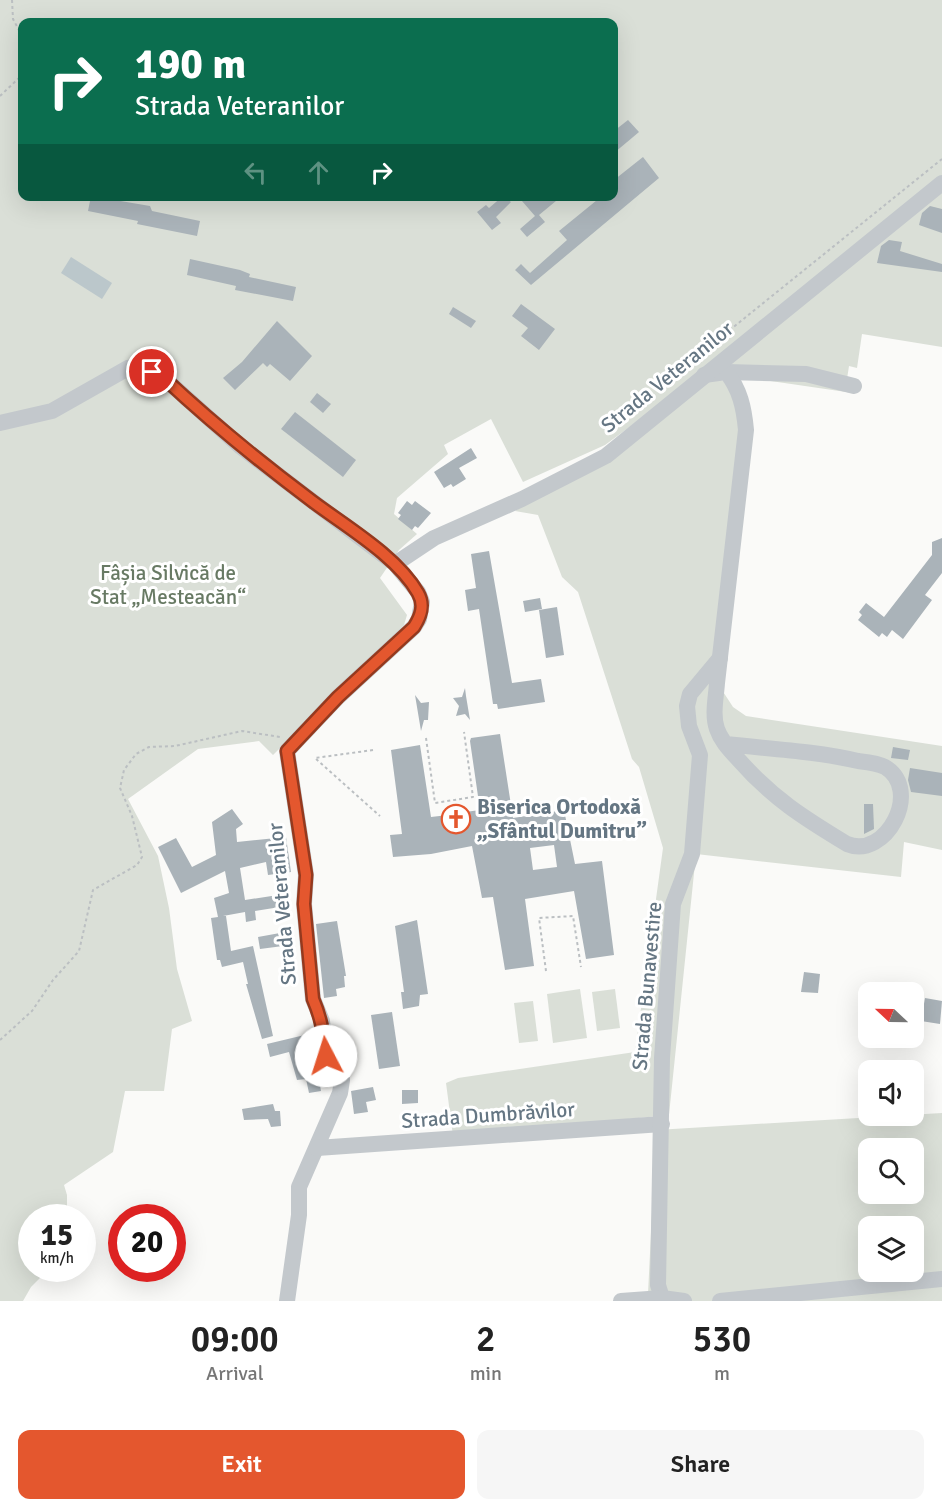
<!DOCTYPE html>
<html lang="en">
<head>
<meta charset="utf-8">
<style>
  :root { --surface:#fff; --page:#f6f6f6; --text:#222; --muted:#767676; --accent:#e4572e }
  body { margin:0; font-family:Signika,sans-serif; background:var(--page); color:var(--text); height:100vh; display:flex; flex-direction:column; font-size:22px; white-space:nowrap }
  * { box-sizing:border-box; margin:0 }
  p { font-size:20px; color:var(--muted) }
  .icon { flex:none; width:33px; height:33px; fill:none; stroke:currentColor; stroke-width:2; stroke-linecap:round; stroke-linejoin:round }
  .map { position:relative; height:1301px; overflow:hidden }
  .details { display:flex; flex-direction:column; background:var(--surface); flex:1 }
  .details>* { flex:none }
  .top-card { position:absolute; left:18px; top:18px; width:600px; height:183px; border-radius:12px; box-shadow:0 6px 24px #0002; background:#0b6e4f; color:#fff; overflow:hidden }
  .needle { width:39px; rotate:292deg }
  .buttons { position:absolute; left:858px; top:982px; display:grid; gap:12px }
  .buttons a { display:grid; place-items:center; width:66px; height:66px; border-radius:12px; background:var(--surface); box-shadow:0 6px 24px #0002; font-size:30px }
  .speed { position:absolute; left:18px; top:1204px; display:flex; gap:12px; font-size:30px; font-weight:700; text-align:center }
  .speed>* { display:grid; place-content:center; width:78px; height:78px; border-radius:50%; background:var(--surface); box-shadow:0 6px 24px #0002; line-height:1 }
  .speed small { font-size:15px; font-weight:400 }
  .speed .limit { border:9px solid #d22; background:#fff; color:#111 }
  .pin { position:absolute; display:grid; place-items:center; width:51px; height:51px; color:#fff; margin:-26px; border:3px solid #fff; border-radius:50%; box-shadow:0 2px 6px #0007 }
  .me { position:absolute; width:66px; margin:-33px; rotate:355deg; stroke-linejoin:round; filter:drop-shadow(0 0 4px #0008) }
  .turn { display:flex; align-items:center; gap:21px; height:126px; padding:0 18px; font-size:27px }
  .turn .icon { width:78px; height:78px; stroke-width:2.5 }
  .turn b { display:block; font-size:42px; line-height:51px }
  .lanes { display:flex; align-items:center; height:57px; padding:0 18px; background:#0003; justify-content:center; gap:30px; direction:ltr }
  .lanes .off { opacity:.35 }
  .eta { display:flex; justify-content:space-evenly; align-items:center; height:102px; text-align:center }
  .eta b { font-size:36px; font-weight:600; line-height:42px }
  .action { display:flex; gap:12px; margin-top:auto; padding:12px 18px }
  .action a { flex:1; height:69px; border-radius:12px; background:var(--accent); color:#fff; font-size:24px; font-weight:600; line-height:69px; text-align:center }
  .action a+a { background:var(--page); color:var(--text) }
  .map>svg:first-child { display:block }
</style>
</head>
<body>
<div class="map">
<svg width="942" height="1301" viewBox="0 0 942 1301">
  <rect width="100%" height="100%" fill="#fafaf8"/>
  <g fill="#dadfd7" fill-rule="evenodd">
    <path d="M0 0H942V176L672 396 605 445 523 482 491 419 444 445 448 454 397 498 394 514 417 534 399 550 380 578 407 615 404 625 273 755 259 741 198 749 128 799 158 856 169 908 177 969 192 1021 172 1029 164 1091H125L113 1152 64 1185 67 1195V1218H32V1269H49L31 1287 23 1301H0ZM22 22H614V196H22Z"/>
    <path d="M942 189V347L862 334 857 368 849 366 847 379 853 393 757 379 730 364Z"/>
    <path d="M717 378 731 385 740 417 720 687 733 707 746 716 942 746V850L904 842 901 877 696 854 669 1115 453 1136 446 1083 458 1078 635 1052 663 848 639 767 632 759 578 592 562 577 538 515 515 511 704 383Z"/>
    <path d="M580 989 587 1038 553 1043 547 994Z"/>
    <path d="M615 989 620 1028 597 1031 592 992Z"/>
    <path d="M533 1001 538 1041 519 1043 514 1003Z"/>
    <path d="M942 1113V1301H651L648 1294 656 1130ZM868 1149H914V1194H868ZM868 1227H914V1272H868Z"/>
  </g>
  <path fill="#bbc7cb" d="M71 257 112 283 102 299 61 273Z"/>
  <g fill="#aab3b9" fill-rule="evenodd">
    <path d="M628 120 639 132 614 153V131Z"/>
    <path d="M643 157 659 178 531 285 515 270 521 264 530 273 567 240 559 231 602 196H614V180Z"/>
    <path d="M91 196 150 206 152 211 200 221 197 236 137 224 138 221 88 211Z"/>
    <path d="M503 196 511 202 496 217 501 223 492 230 477 212 486 205 489 208Z"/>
    <path d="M526 196H562L539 215 545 222 527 237 520 229 535 216 522 201Z"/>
    <path d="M930 206 942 209V233L919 225 922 213Z"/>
    <path d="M889 240 902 242 900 251 942 264V272L877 263 881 246Z"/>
    <path d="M190 259 240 270 250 274 249 277 296 287 293 301 235 290 236 286 187 275Z"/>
    <path d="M521 304 555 329 539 350 521 336 528 328 512 316Z"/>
    <path d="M453 307 476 321 471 328 449 314Z"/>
    <path d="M277 321 312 356 290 381 270 364 267 367 263 363 235 390 223 378 242 362Z"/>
    <path d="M317 393 331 404 323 413 310 402Z"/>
    <path d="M295 412 356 460 343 477 281 429Z"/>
    <path d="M471 448 477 458 459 468 466 479 453 487 451 484 444 488 434 472Z"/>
    <path d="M407 501 412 505 415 501 431 513 418 528 415 526 412 530 398 519 401 515 398 513Z"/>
    <path d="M942 538V573L925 595 932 600 903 639 892 630 887 637 882 633 879 637 858 620 862 615 859 612 866 603 884 617 932 555V542Z"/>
    <path d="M489 551 512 683 541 679 545 702 498 709 497 704H493L479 609 468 611 465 590 476 588 471 554Z"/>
    <path d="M540 598 542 609 525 612 523 601Z"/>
    <path d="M557 607 564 655 546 658 539 610Z"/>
    <path d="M465 688 466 696 470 720 465 714 456 716 459 706 453 698 462 697Z"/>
    <path d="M415 695 421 703 429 702 428 720H424L421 731Z"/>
    <path d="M500 734 513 818 564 810 575 864 602 861 614 955 586 959 574 891 525 899 534 966 505 970 493 897 482 898 472 846 431 854 393 857 390 835 402 834 391 750 420 745 431 817 448 815 447 808 456 806 458 813 480 810 470 741 471 738ZM554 845 557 867 533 870 530 848Z"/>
    <path d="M893 747 910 750 908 760 891 758Z"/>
    <path d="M910 768 942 773V796L911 792 908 780Z"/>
    <path d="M864 804H873L874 829 864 834Z"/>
    <path d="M232 809 243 824 236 829 237 842 286 837 291 872 268 875 266 862 240 868 245 900 278 895 280 907 255 911 256 920 246 922 245 912 223 916H226L231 951 253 946 273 1036 262 1039 246 984H248L243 962 222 967 220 960H217L211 918 218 917 214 898 229 893 225 871 181 893 158 847 176 838 192 867 216 855 212 822Z"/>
    <path d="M417 920 428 994 420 995 419 1006 403 1009 401 992H404L395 926Z"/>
    <path d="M337 921 346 976H344L345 987 336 989 337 996 324 998 316 924Z"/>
    <path d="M280 933 283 946 260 949 258 937Z"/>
    <path d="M804 972 820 974 818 993 801 992Z"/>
    <path d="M925 998 942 1001 940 1024 921 1021Z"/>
    <path d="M392 1012 400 1066 379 1069 371 1015Z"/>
    <path d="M313 1033V1046L321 1091 309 1093 306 1079 297 1080 289 1052 270 1057 267 1044Z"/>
    <path d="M373 1087 376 1100 366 1102 368 1112 354 1114 351 1091Z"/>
    <path d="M402 1090H418V1103L402 1104Z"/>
    <path d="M273 1104 275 1111H280L281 1126 271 1127 268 1119 244 1120 242 1109Z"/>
  </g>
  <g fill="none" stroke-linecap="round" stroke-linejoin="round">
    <g stroke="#bbbfc2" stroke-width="2" stroke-dasharray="3 3" stroke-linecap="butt">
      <path d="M12 0 13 19 22 36"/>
      <path d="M0 96 20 77 19 58 22 48"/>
      <path d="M697 363 704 347 731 329 942 159"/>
      <path d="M426 738 435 803 473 797 464 732"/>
      <path d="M373 750 315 758 380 816"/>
      <path d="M546 971 539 918 573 916 581 967"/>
      <path d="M0 1040 32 1011 53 980 79 951 93 890 137 865 142 857 132 816 120 788 124 770 136 754 149 747 175 746 242 731 280 737"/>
    </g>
    <g stroke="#c3c8cc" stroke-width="16">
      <path d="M726 372 806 374 854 386"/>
      <path d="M704 375 726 372C740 389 744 408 746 430L717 683C716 698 712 715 717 729 721 741 730 750 738 759 772 798 804 818 847 844 886 860 923 790 885 767 878 763 867 762 858 761 815 751 770 749 726 744"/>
      <path d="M0 423 52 411 128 368 140 366 164 378 241 447 395 564 418 592 422 602 419 619 414 627 338 697 287 751 306 875 304 904 313 999 322 1021 326 1056 342 1080 340 1093 299 1187V1215L287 1301"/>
      <path d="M395 564 434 538 522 499 606 456 942 183"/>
      <path d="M317 1148 662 1124"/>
      <path d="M662 1298 658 1285 662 1058 673 904 692 854 700 755 689 726 687 706 690 694 720 658"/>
      <path d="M621 1301 662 1298 684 1301"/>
      <path d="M720 1301 942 1279"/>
    </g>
  </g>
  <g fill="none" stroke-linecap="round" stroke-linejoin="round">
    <g stroke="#94391e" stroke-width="15">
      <path id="route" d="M152 372 164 378C211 422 260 462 312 501 345 526 397 556 418 593 425 605 421 616 414 627L338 697 287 751 306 875 304 904 313 999C322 1020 323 1033 326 1056"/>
    </g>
    <use href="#route" stroke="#e4572e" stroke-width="10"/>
  </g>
  <defs>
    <g id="church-ring" transform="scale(1.5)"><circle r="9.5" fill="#fff" stroke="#e4572e" stroke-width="1.5"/><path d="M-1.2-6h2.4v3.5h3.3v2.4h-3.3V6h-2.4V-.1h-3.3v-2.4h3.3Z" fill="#e4572e"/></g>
  </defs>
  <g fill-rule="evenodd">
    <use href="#church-ring" x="456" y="819"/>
  </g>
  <g text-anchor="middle" stroke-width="6" stroke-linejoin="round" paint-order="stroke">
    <g font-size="21" fill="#657683" stroke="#fff">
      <text transform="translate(667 377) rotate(-39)" y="7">Strada Veteranilor</text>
      <text transform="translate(282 904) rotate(-95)" y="7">Strada Veteranilor</text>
      <text transform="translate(647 986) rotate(-85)" y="7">Strada Bunavestire</text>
      <text transform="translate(488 1115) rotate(-4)" y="7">Strada Dumbrăvilor</text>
    </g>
    <g font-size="21" fill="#687a64" stroke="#fff">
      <text x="168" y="580">Fâșia Silvică de<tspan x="168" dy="24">Stat „Mesteacăn“</tspan></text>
    </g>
    <g font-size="21" font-weight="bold" fill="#657683" stroke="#fff" text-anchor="start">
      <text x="477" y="814">Biserica Ortodoxă<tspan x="477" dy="24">„Sfântul Dumitru”</tspan></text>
    </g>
  </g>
</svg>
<div class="buttons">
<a><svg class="needle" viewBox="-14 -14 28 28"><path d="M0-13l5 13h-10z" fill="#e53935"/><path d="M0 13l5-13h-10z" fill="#767676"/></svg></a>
<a><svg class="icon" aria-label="sound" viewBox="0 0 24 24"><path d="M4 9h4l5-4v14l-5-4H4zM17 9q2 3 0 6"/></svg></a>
<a><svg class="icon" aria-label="search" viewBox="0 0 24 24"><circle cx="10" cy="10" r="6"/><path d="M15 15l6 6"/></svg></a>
<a><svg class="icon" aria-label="layers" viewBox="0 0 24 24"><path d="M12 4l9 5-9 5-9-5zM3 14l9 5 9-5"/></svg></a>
</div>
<div class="speed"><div>15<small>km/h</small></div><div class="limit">20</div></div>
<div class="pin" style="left:152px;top:372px;background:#d93025"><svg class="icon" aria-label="arrive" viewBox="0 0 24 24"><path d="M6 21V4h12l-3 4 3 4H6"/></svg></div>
<svg class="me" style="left:326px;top:1056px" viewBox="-20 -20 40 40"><circle r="19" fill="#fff"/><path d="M0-13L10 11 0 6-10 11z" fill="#e4572e"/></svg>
<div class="top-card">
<div class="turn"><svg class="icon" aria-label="right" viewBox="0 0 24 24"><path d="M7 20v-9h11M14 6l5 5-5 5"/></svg><div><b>190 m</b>Strada Veteranilor</div></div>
<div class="lanes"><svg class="icon off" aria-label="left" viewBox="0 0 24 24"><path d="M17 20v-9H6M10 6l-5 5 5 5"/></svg><svg class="icon off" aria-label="ahead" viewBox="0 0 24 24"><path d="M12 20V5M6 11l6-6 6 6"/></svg><svg class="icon" aria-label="right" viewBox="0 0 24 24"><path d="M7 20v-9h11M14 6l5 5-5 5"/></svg></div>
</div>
</div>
<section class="details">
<div class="eta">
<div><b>09:00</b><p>Arrival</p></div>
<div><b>2</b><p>min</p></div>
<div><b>530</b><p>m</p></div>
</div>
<div class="action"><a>Exit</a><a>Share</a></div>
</section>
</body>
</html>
